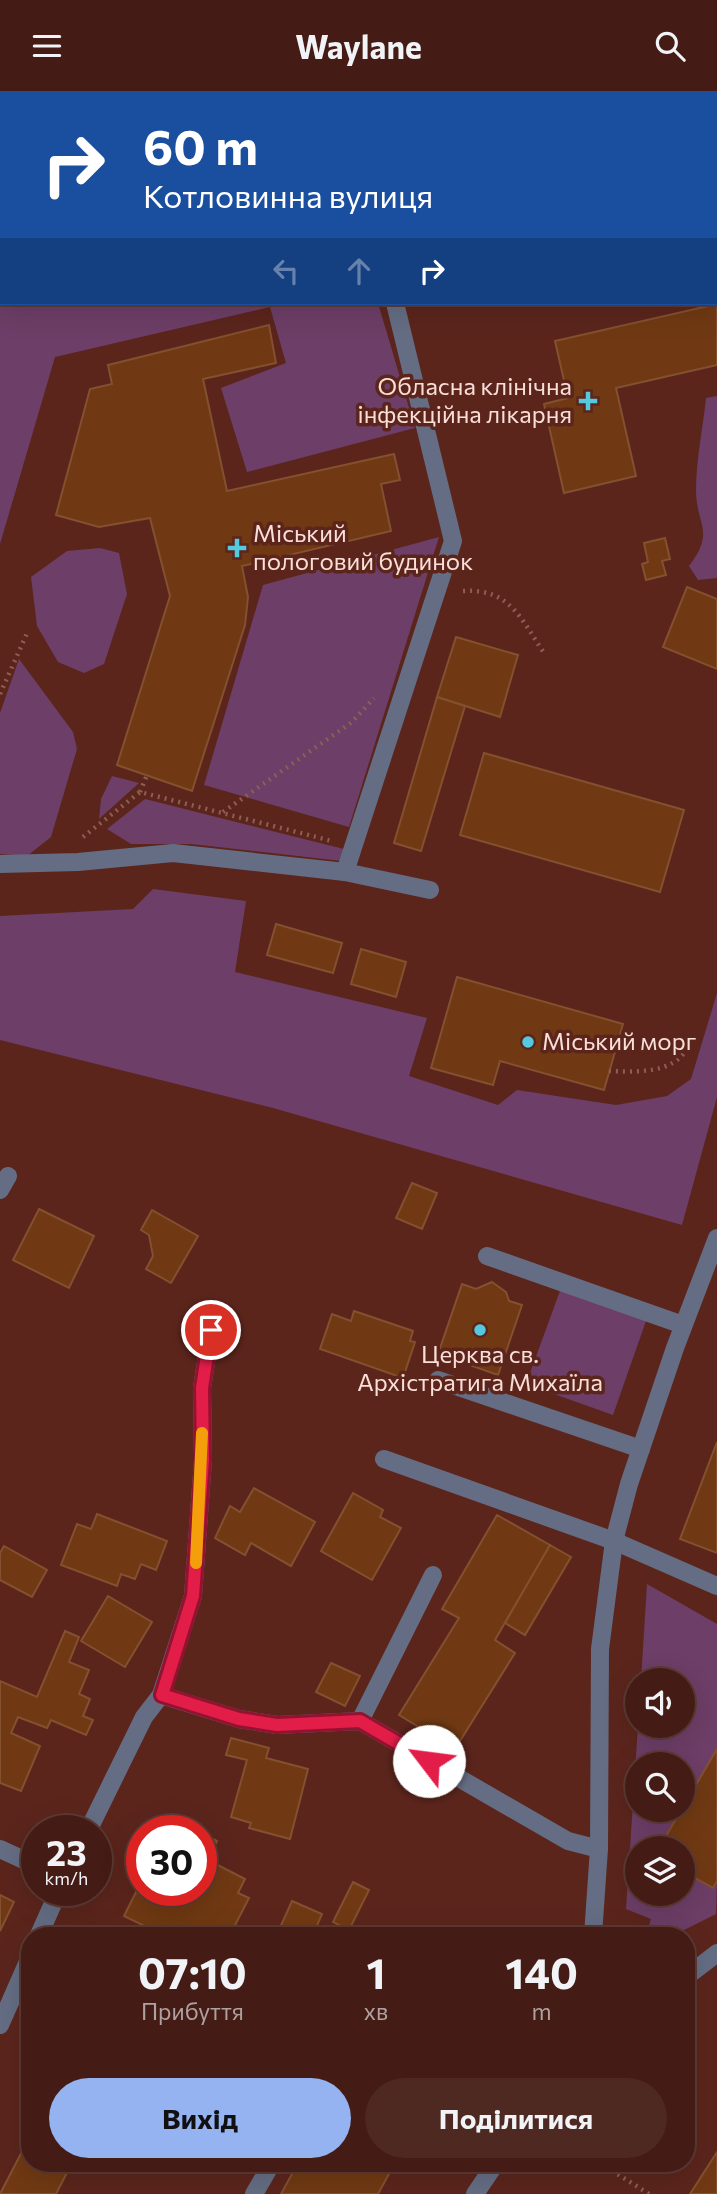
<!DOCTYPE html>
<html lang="uk">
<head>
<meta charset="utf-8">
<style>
  :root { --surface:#441c15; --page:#4e2922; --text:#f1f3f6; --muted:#afa1a0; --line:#5c3a34; --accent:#95b2f1 }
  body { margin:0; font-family:Commissioner,sans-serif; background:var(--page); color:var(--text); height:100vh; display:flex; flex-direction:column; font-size:26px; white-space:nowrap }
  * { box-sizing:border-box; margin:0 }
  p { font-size:23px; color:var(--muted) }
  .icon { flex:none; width:38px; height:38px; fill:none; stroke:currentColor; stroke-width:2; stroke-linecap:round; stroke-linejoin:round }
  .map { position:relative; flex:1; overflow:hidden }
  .drawer { position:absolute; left:21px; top:1836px; width:674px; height:245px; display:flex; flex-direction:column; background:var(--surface); border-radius:28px; box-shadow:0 7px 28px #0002,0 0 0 2px var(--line) }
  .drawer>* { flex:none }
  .top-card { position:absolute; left:0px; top:0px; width:718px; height:214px; box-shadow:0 7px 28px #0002,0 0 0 2px var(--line); background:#1a4fa0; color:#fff; overflow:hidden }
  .controls { position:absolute; left:625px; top:1577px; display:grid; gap:14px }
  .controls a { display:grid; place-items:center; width:70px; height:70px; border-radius:50%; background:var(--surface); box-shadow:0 7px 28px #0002,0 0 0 2px var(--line); font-size:35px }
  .speed { position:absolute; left:21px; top:1724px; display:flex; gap:14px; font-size:35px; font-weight:700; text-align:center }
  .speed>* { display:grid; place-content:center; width:91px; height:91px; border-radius:50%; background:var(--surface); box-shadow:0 7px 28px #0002,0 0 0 2px var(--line); line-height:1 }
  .speed small { font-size:18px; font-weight:400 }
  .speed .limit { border:10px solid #d22; background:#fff; color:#111 }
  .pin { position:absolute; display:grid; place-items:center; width:60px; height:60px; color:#fff; margin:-30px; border:4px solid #fff; border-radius:50%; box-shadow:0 2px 7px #0007 }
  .me { position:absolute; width:77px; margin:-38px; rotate:300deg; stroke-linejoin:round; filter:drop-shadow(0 0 5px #0008) }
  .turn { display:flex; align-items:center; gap:24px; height:147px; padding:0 28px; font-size:32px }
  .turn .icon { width:91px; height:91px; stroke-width:2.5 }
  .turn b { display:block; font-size:49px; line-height:60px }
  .lanes { display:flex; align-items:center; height:66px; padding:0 28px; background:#0003; justify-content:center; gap:35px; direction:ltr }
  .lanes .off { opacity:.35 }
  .eta { display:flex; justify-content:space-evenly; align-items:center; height:119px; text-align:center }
  .eta b { font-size:42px; font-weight:700; line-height:49px }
  .action { display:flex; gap:14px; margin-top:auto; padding:14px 28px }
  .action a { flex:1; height:80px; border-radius:42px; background:var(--accent); color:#111; font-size:28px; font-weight:700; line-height:80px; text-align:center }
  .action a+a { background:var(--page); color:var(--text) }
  header { display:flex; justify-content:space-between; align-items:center; height:91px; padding:0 28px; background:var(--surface); font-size:32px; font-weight:700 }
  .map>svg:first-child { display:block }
</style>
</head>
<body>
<header><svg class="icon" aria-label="menu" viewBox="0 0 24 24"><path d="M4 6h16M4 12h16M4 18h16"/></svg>Waylane<svg class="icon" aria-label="search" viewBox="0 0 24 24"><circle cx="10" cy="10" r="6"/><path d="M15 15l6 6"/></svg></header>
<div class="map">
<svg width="717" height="2103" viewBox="0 0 717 2103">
  <rect width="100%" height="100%" fill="#5b251c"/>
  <g fill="#6d3e67">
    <path d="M0 0 100 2H2V212H378L415 337 247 381 221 297 286 272 270 216 55 266 0 453Z"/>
    <path d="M534 0H717V137L716 2H525Z"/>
    <path d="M717 305V487L698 489 689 475C716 440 696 434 696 399 696 369 703 337 706 307Z"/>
    <path d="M439 446 349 736 204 694 263 494Z"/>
    <path d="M100 457 119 462 127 503 104 573 84 582 58 571 37 535 31 486 67 460Z"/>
    <path d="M19 568 73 641 77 658 51 746 27 765 0 763V622Z"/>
    <path d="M112 685 139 692 99 728 101 708Z"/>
    <path d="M145 708 344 758 342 770 191 753H131L107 738Z"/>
    <path d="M153 798 246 810 235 881 427 927 409 985 498 1014 517 999 616 1014 667 1005 691 988 717 902V1006L682 1134 273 1017 0 949V825L133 818Z"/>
    <path d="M561 1197 647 1227 613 1324 526 1293Z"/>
    <path d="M647 1493 717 1533V1658L683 1716 682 1673H637V1718L681 1719 659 1757H637V1802H682L683 1780 712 1797 717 1790 716 1823 674 1844H646L651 1828 626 1818 638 1635 682 1634V1589H641Z"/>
  </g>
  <g fill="#703913" stroke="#835030" stroke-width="2">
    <path d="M409 0H499L500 2H410Z"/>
    <path d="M717 213V274L616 297 636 385 564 402 544 313 568 307 555 250Z"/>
    <path d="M269 234 276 272 203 288 227 400 394 363 400 389 381 393 391 440 242 475 248 506 245 534 192 700 117 674 170 505 150 427 99 436 56 424 90 298 112 293 108 274Z"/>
    <path d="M665 447 670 468 662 470 666 484 646 489 642 473 648 471 644 452Z"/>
    <path d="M687 496 717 508V578L663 556Z"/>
    <path d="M456 546 518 564 500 626 437 606Z"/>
    <path d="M437 606 465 615 421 760 394 752Z"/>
    <path d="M484 662 684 719 660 801 460 744Z"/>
    <path d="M276 833 342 852 333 882 267 864Z"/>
    <path d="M361 858 406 871 396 906 351 893Z"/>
    <path d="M457 886 623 933 604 999 500 970 493 994 431 977Z"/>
    <path d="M412 1092 437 1102 422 1138 396 1127Z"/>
    <path d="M39 1118 94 1145 69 1197 13 1169Z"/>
    <path d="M152 1119 198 1145 171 1192 146 1178 153 1165 149 1144 141 1139Z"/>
    <path d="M492 1191 506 1201 509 1210 522 1214 498 1284 438 1263 462 1193 476 1198Z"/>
    <path d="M354 1220 413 1240 410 1250 415 1251 403 1287 320 1258 332 1223 351 1230Z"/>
    <path d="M717 1351V1462L680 1448Z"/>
    <path d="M254 1397 315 1431 291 1475 251 1452 245 1464 215 1447 230 1415 240 1421Z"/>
    <path d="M353 1402 383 1419 380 1426 401 1437 372 1489 321 1460Z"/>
    <path d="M97 1423 167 1450 156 1479 141 1473 135 1488 121 1483 117 1495 61 1474 77 1433 91 1438Z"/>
    <path d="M497 1424 550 1454 495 1549 515 1562 455 1658 399 1624 459 1527 442 1518Z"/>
    <path d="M550 1454 571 1466 525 1544 505 1532Z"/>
    <path d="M4 1455 47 1479 32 1506 0 1489V1462Z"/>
    <path d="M108 1505 152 1531 125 1576 81 1550Z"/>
    <path d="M65 1540 79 1546 69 1571 89 1579 79 1603 90 1608 83 1625 93 1629 86 1644 51 1629 47 1637 18 1626 11 1642 40 1655 21 1700 0 1692V1590L37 1606Z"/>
    <path d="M331 1572 360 1585 345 1615 316 1601Z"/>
    <path d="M231 1647 269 1657 266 1667 308 1678 290 1748 249 1737 251 1732 231 1726 247 1669 226 1664Z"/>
    <path d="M717 1658V1790L713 1797 682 1780V1757H659Z"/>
    <path d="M201 1742 217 1750 208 1769 245 1788 238 1802 249 1807 230 1844H163L124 1825 136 1801 156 1811 162 1799H201Z"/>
    <path d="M353 1791 369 1799 349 1839 333 1831Z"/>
    <path d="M0 1804 14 1811 0 1840Z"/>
    <path d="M292 1810 322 1823 313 1844 277 1843Z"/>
    <path d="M28 2049 30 2072H72L56 2103H0Z"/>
    <path d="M717 2061V2103H690Z"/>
    <path d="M298 2072H395L378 2103H281Z"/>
  </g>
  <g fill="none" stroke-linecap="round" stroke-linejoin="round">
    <g stroke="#8c5e56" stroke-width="4.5" stroke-dasharray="2 5" stroke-linecap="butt">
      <path d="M0 136H2"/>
      <path d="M463 500C510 497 521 528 544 562"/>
      <path d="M0 603 28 540"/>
      <path d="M140 701 147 684"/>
      <path d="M223 721 352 631 374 607"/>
      <path d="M83 746 140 701 332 750"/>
      <path d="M609 980C635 981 674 983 687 957"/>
      <path d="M600 2072 649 2103"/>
    </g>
    <g stroke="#656d84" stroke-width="18">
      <path d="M0 773 78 771 173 762 345 781 430 799"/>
      <path d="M345 781 453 450 395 212"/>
      <path d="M0 1099 8 1085"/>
      <path d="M487 1165 683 1234"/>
      <path d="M438 1289 641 1358"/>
      <path d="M384 1368 614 1450 717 1495"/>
      <path d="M161 1604 239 1628 277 1634 360 1630 568 1750 599 1758"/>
      <path d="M360 1630 433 1484"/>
      <path d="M88 1740 144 1626 161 1604 193 1505 203 1369 202 1297 211 1239"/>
      <path d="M0 1758 37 1775"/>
      <path d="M39 1844 59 1799"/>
      <path d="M593 1844 599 1758 600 1558 614 1450 629 1393 675 1257 717 1147"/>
      <path d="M686 1886 717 1862"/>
      <path d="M0 1934 30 1866"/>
      <path d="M254 2103 272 2072"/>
      <path d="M475 2103 496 2072"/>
    </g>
  </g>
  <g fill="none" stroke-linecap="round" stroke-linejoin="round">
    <g stroke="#92132f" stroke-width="18">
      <path id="route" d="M211 1239 202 1297 203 1369 193 1505 162 1604 239 1628 277 1634 360 1630 429 1670"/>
    </g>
    <use href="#route" stroke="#e11d48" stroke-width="12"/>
    <path stroke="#f59e0b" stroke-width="12" d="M196 1472 202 1342"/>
  </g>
  <g fill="#55cadf" stroke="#5b251c" stroke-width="2.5">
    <path d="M584.5 299.5h7v7h7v7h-7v7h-7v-7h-7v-7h7z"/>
    <path d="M233.5 446.5h7v7h7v7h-7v7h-7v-7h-7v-7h7z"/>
    <circle cx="528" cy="951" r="7"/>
    <circle cx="480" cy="1239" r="7"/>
  </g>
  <g text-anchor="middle" stroke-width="7" stroke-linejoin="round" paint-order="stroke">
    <g font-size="24" fill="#faded8" stroke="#5b251c" text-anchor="start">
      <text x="572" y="304" text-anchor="end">Обласна клінічна<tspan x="572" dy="28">інфекційна лікарня</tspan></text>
      <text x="253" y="451">Міський<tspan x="253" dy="28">пологовий будинок</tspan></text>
      <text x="542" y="959">Міський морг</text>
      <text x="480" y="1272" text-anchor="middle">Церква св.<tspan x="480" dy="28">Архістратига Михаїла</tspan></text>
    </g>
  </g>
</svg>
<div class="controls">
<a><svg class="icon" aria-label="sound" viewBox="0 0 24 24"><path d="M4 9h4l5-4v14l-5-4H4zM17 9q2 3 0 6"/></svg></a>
<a><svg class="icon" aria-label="search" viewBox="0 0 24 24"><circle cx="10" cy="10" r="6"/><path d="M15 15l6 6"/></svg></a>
<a><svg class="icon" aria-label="layers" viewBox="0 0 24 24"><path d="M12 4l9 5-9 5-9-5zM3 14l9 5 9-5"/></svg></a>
</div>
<div class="speed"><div>23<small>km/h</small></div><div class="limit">30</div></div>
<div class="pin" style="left:211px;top:1239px;background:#d93025"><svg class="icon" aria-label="arrive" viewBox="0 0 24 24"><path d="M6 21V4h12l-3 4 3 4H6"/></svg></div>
<svg class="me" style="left:429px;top:1670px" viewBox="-20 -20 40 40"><circle r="19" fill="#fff"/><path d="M0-13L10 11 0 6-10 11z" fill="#e11d48"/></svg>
<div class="top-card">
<div class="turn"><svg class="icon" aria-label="right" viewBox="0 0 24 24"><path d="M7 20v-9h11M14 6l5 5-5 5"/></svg><div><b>60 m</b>Котловинна вулиця</div></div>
<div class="lanes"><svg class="icon off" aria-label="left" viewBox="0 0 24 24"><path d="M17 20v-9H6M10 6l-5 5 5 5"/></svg><svg class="icon off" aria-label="ahead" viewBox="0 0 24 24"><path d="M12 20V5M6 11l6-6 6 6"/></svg><svg class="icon" aria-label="right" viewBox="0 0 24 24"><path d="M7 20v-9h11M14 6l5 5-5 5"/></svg></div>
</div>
<section class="drawer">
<div class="eta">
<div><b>07:10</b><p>Прибуття</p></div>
<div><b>1</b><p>хв</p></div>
<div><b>140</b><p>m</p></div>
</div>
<div class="action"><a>Вихід</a><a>Поділитися</a></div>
</section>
</div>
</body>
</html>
